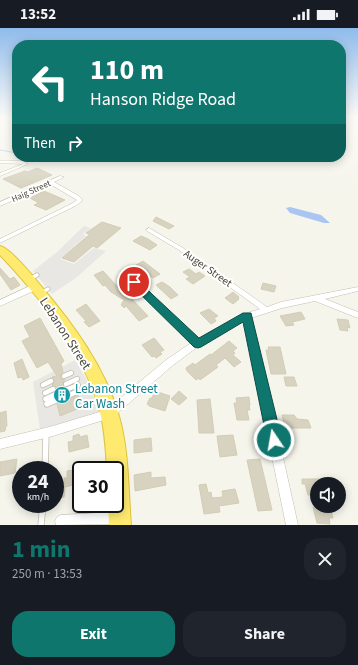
<!DOCTYPE html>
<html lang="en">
<head>
<meta charset="utf-8">
<style>
  :root { --surface:#171b24; --page:#20242c; --text:#f1f3f6; --muted:#9ea1a6; --accent:#0f766e }
  body { margin:0; font-family:"Source Sans 3",sans-serif; background:var(--page); color:var(--text); height:100vh; display:flex; flex-direction:column; font-size:15px; white-space:nowrap }
  * { box-sizing:border-box; margin:0 }
  p { font-size:13px; color:var(--muted) }
  .icon { flex:none; width:22px; height:22px; fill:none; stroke:currentColor; stroke-width:2; stroke-linecap:round; stroke-linejoin:round }
  .map { position:relative; height:497px; overflow:hidden }
  .side { display:flex; flex-direction:column; background:var(--surface); flex:1 }
  .side>* { flex:none }
  .banner { position:absolute; left:12px; top:12px; width:334px; height:122px; border-radius:16px; box-shadow:0 2px 10px #0003; background:#0f766e; color:#fff; overflow:hidden }
  .fabs { position:absolute; left:310px; top:449px; display:grid; gap:8px }
  .fabs a { display:grid; place-items:center; width:36px; height:36px; border-radius:50%; background:var(--surface); box-shadow:0 2px 10px #0003; font-size:20px }
  .speed { position:absolute; left:12px; top:433px; display:flex; gap:8px; font-size:20px; font-weight:700; text-align:center }
  .speed>* { display:grid; place-content:center; width:52px; height:52px; border-radius:50%; background:var(--surface); box-shadow:0 2px 10px #0003; line-height:1 }
  .speed small { font-size:10px; font-weight:400 }
  .speed .limit { border:2px solid #111; border-radius:6px; background:#fff; color:#111 }
  .pin { position:absolute; display:grid; place-items:center; width:34px; height:34px; color:#fff; margin:-17px; border:2px solid #fff; border-radius:50%; box-shadow:0 1px 4px #0007 }
  .me { position:absolute; width:44px; margin:-22px; rotate:348deg; stroke-linejoin:round; filter:drop-shadow(0 0 3px #0008) }
  .turn { display:flex; align-items:center; gap:14px; height:84px; padding:0 12px; font-size:18px }
  .turn .icon { width:52px; height:52px; stroke-width:2.5 }
  .turn b { display:block; font-size:28px; line-height:34px }
  .then { display:flex; align-items:center; height:38px; padding:0 12px; background:#0003; gap:8px; font-size:15px }
  .round { display:grid; place-items:center; flex:none; width:42px; height:42px; border-radius:16px; background:var(--page) }
  .headline { display:flex; align-items:center; justify-content:space-between; height:68px; padding:0 12px }
  h1 { font-size:24px; font-weight:700; line-height:30px; color:var(--accent) }
  .cta { display:flex; gap:8px; margin-top:auto; padding:8px 12px }
  .cta a { flex:1; height:46px; border-radius:16px; background:var(--accent); color:#fff; font-size:16px; font-weight:700; line-height:46px; text-align:center }
  .cta a+a { background:var(--page); color:var(--text) }
  .status { display:flex; justify-content:space-between; align-items:center; height:28px; padding:0 20px; background:var(--surface); direction:ltr }
  .status svg { height:11px; fill:currentColor }
  .map>svg:first-child { display:block }
</style>
</head>
<body>
<div class="status"><b>13:52</b><svg viewBox="0 0 49 12"><path d="M0 12V9h3v3zM5 12V6h3v6zM10 12V3h3v9zM15 12V0h3v12zM26 1h20v11H26zM47 4h2v5h-2z"/></svg></div>
<div class="map">
<svg width="358" height="497" viewBox="0 0 358 497">
  <rect width="100%" height="100%" fill="#f6f5ec"/>
  <g fill="#e8e7e3">
    <path d="M84 198 91 200 83 206 86 208 60 231 74 236 94 220 106 223 77 249 52 266 33 243 57 224Z"/>
    <path d="M75 332 89 356 99 385 40 401 33 354Z"/>
  </g>
  <path fill="#a9c6f2" d="M290 179 321 187 330 195H324L290 185 286 180Z"/>
  <g fill="none" stroke-linecap="round" stroke-linejoin="round">
    <g stroke="#a9c6f2" stroke-width="1">
      <path d="M0 122 17 125"/>
      <path d="M75 129 104 131 117 129"/>
    </g>
  </g>
  <g fill="#d8d3c1" stroke="#d3cdb4">
    <path d="M37 140 52 147 21 160 3 151 25 143 28 144Z"/>
    <path d="M44 163 65 172 46 182 34 177 39 175 30 170Z"/>
    <path d="M156 189 174 198 169 201 153 193Z"/>
    <path d="M102 194 121 200 97 220 93 218 74 234 62 230 90 206 86 205Z"/>
    <path d="M141 208 148 211 157 217 150 222 133 213Z"/>
    <path d="M143 233 160 246 153 250 136 237Z"/>
    <path d="M0 240 10 251 14 249 20 257 11 262 0 246Z"/>
    <path d="M189 241 196 246 199 244 205 248 193 256 186 251 190 249 183 244Z"/>
    <path d="M103 243 127 269 129 268 148 288 139 293 126 278 124 280 121 277 124 272 111 264 105 257 103 258 94 247Z"/>
    <path d="M162 254 170 259 178 267 171 271 156 257Z"/>
    <path d="M263 255 276 258 274 264 261 261Z"/>
    <path d="M233 264 239 269 238 270 239 271 233 276 225 270Z"/>
    <path d="M86 276 100 293 89 299 84 294 86 293 76 282Z"/>
    <path d="M209 281 218 288 214 290 216 293 211 296 200 285Z"/>
    <path d="M301 284 305 291 292 294 294 297 286 298 280 288Z"/>
    <path d="M40 290 64 333 61 336 63 344 60 348 62 351H65L62 356 67 365V368L70 371 78 367 82 379 60 388 57 376 60 373 59 366 56 363V359L52 357 55 353 52 349 57 348 48 334 37 340 22 313 30 309 24 298Z"/>
    <path d="M337 291 348 292 350 300 347 299 348 303 340 302Z"/>
    <path d="M154 310 164 322 160 324 162 326 156 330 154 328 152 329 142 317Z"/>
    <path d="M229 313 237 320 233 323 235 325 233 327 241 334 234 339 225 330 216 337 218 339 200 352 199 350 196 352 187 343 186 340 193 335 195 337 210 326 211 327Z"/>
    <path d="M268 319H280L286 346H271L266 322H269Z"/>
    <path d="M22 331 29 349 23 352 22 349 18 350 14 335Z"/>
    <path d="M284 349H294L297 358H286Z"/>
    <path d="M155 363 170 368 165 383 149 378V377L147 376 150 370H152Z"/>
    <path d="M179 363 187 370 179 377 171 371Z"/>
    <path d="M249 369 250 377H249L250 382H247L249 392H237L234 375H237L236 370Z"/>
    <path d="M210 371 214 405H199L197 372Z"/>
    <path d="M6 383 7 398H6L5 403 0 404V385Z"/>
    <path d="M282 387H294L297 391 308 392 311 400H285Z"/>
    <path d="M79 406 80 409 87 407 89 419 69 424 68 414 73 413V408Z"/>
    <path d="M233 407 237 427 220 429 217 408Z"/>
    <path d="M151 410 152 423 134 425V412Z"/>
    <path d="M17 431 15 445 0 448V434Z"/>
    <path d="M260 431 272 482 258 483 247 432Z"/>
    <path d="M81 441V453L77 454V456L65 459 64 469 55 470V460L64 459V450H67V443Z"/>
    <path d="M151 444V450L165 449 166 457 135 463 134 447Z"/>
    <path d="M302 451H323L325 456H317V466L308 467 305 456H302Z"/>
    <path d="M206 456 208 465 211 464 212 470 223 469 222 463 235 461 239 475 219 478 220 484 204 486 199 457Z"/>
    <path d="M313 479 330 480 333 490H329L330 496 317 495Z"/>
  </g>
  <g fill="none" stroke-linecap="round" stroke-linejoin="round">
    <g stroke="#c2bfae" stroke-width="5">
      <g id="lane-far2">
        <path d="M30 251 37 247"/>
        <path d="M41 265 48 261"/>
      </g>
    </g>
    <g stroke="#c2bfae" stroke-width="6">
      <g id="lane-far1">
        <path d="M64 348 71 345"/>
        <path d="M66 356 77 351"/>
        <path d="M43 357 51 353"/>
        <path d="M68 361 78 357"/>
        <path d="M45 365 53 361"/>
        <path d="M70 367 78 363"/>
        <path d="M53 368 55 367"/>
      </g>
    </g>
    <g stroke="#c2bfae" stroke-width="7">
      <g id="lane">
        <path d="M46 371 55 367"/>
        <path d="M47 376 56 372"/>
        <path d="M45 442 46 406"/>
        <path d="M41 497 43 476"/>
      </g>
    </g>
    <g stroke="#c2bfae" stroke-width="1">
      <g id="street">
        <path d="M0 133H23L28 136 0 148V145L23 136 0 135Z"/>
        <path d="M60 148 64 149 54 154 79 168 83 172 77 177 0 215V211L73 175 77 172 50 156 0 178V174Z"/>
        <path d="M149 200 183 220 267 279 281 274 358 259V263L325 271 358 284V290L315 273 282 280 251 290 261 330 298 497H286L244 293 200 317 172 338 113 389 53 408 0 421V411L53 398 106 382 166 332 191 315 129 254 128 252 129 250H135L198 311 244 286 260 281 179 222 147 203 146 202Z"/>
        <path d="M32 257H38L39 259 38 261 0 278V272Z"/>
        <path d="M117 484 121 486 123 490 121 494 117 496 56 497 55 493 57 489 61 487Z"/>
      </g>
    </g>
    <g stroke="#dfc33d" stroke-width="2">
      <path id="highway" d="M0 218C10 220 34 249 41 258 73 296 105 339 119 388 129 423 128 461 131 497H109L108 476H115V442H107C106 424 105 405 101 388 87 329 41 270 0 227Z"/>
    </g>
    <use href="#lane-far2" stroke="#fff" stroke-width="3.5"/>
    <use href="#lane-far1" stroke="#fff" stroke-width="4.5"/>
    <use href="#lane" stroke="#fff" stroke-width="5.5"/>
    <use href="#street" fill="#fff" fill-rule="evenodd"/>
    <use href="#highway" fill="#feea6f" fill-rule="evenodd"/>
  </g>
  <linearGradient id="sky" x2="0" y2="1"><stop stop-color="#8fbbec"/><stop offset="0.56" stop-color="#fbfaf6"/><stop offset="1" stop-color="#fbfaf6" stop-opacity="0"/></linearGradient>
  <rect width="358" height="160" fill="url(#sky)"/>
  <path fill="#0f766e" stroke="#0a4d48" d="M134 251 137 252 199 310 243 285H251L282 412 279 417 274 420 270 417 267 412 243 294 201 319 198 320 194 319 131 257 129 254Z"/>
  <defs>
    <g id="building-disc" transform="scale(0.9)"><circle r="9.5" fill="#0f9aa8" stroke="#fff"/><path d="M-4-6H4V6H1V3H-1V6H-4ZM-2.5-4.3h1.7v1.8h-1.7ZM.8-4.3h1.7v1.8H.8ZM-2.5-1h1.7V.8h-1.7ZM.8-1h1.7V.8H.8Z" fill="#fff"/></g>
  </defs>
  <g fill-rule="evenodd">
    <use href="#building-disc" x="62" y="367"/>
  </g>
  <g text-anchor="middle" stroke-width="4" stroke-linejoin="round" paint-order="stroke">
    <g font-size="9" fill="#4b4739" stroke="#fff">
      <text transform="translate(31 163) rotate(-24)" y="3">Haig Street</text>
    </g>
    <g font-size="11" fill="#4b4739" stroke="#fff">
      <text transform="translate(208 240) rotate(35)" y="4">Auger Street</text>
    </g>
    <g font-size="13" fill="#4b4739" stroke="#fff">
      <text transform="translate(66 305) rotate(57)" y="5">Lebanon Street</text>
    </g>
    <g font-size="13" fill="#0d838f" stroke="#fff" text-anchor="start">
      <text x="75" y="365">Lebanon Street<tspan x="75" dy="15">Car Wash</tspan></text>
    </g>
  </g>
</svg>
<div class="fabs">
<a><svg class="icon" aria-label="sound" viewBox="0 0 24 24"><path d="M4 9h4l5-4v14l-5-4H4zM17 9q2 3 0 6"/></svg></a>
</div>
<div class="speed"><div>24<small>km/h</small></div><div class="limit">30</div></div>
<div class="pin" style="left:134px;top:254px;background:#d93025"><svg class="icon" aria-label="arrive" viewBox="0 0 24 24"><path d="M6 21V4h12l-3 4 3 4H6"/></svg></div>
<svg class="me" style="left:274px;top:412px" viewBox="-20 -20 40 40"><circle r="17" fill="#0f766e" stroke="#fff" stroke-width="3"/><path d="M0-11L8 9 0 5-8 9z" fill="#fff"/></svg>
<div class="banner">
<div class="turn"><svg class="icon" aria-label="left" viewBox="0 0 24 24"><path d="M17 20v-9H6M10 6l-5 5 5 5"/></svg><div><b>110 m</b>Hanson Ridge Road</div></div>
<div class="then">Then<svg class="icon" aria-label="right" viewBox="0 0 24 24"><path d="M7 20v-9h11M14 6l5 5-5 5"/></svg></div>
</div>
</div>
<section class="side">
<div class="headline"><div><h1>1 min</h1><p>250 m · 13:53</p></div><a class="round"><svg class="icon" aria-label="close" viewBox="0 0 24 24"><path d="M6 6l12 12M18 6L6 18"/></svg></a></div>
<div class="cta"><a>Exit</a><a>Share</a></div>
</section>
</body>
</html>
